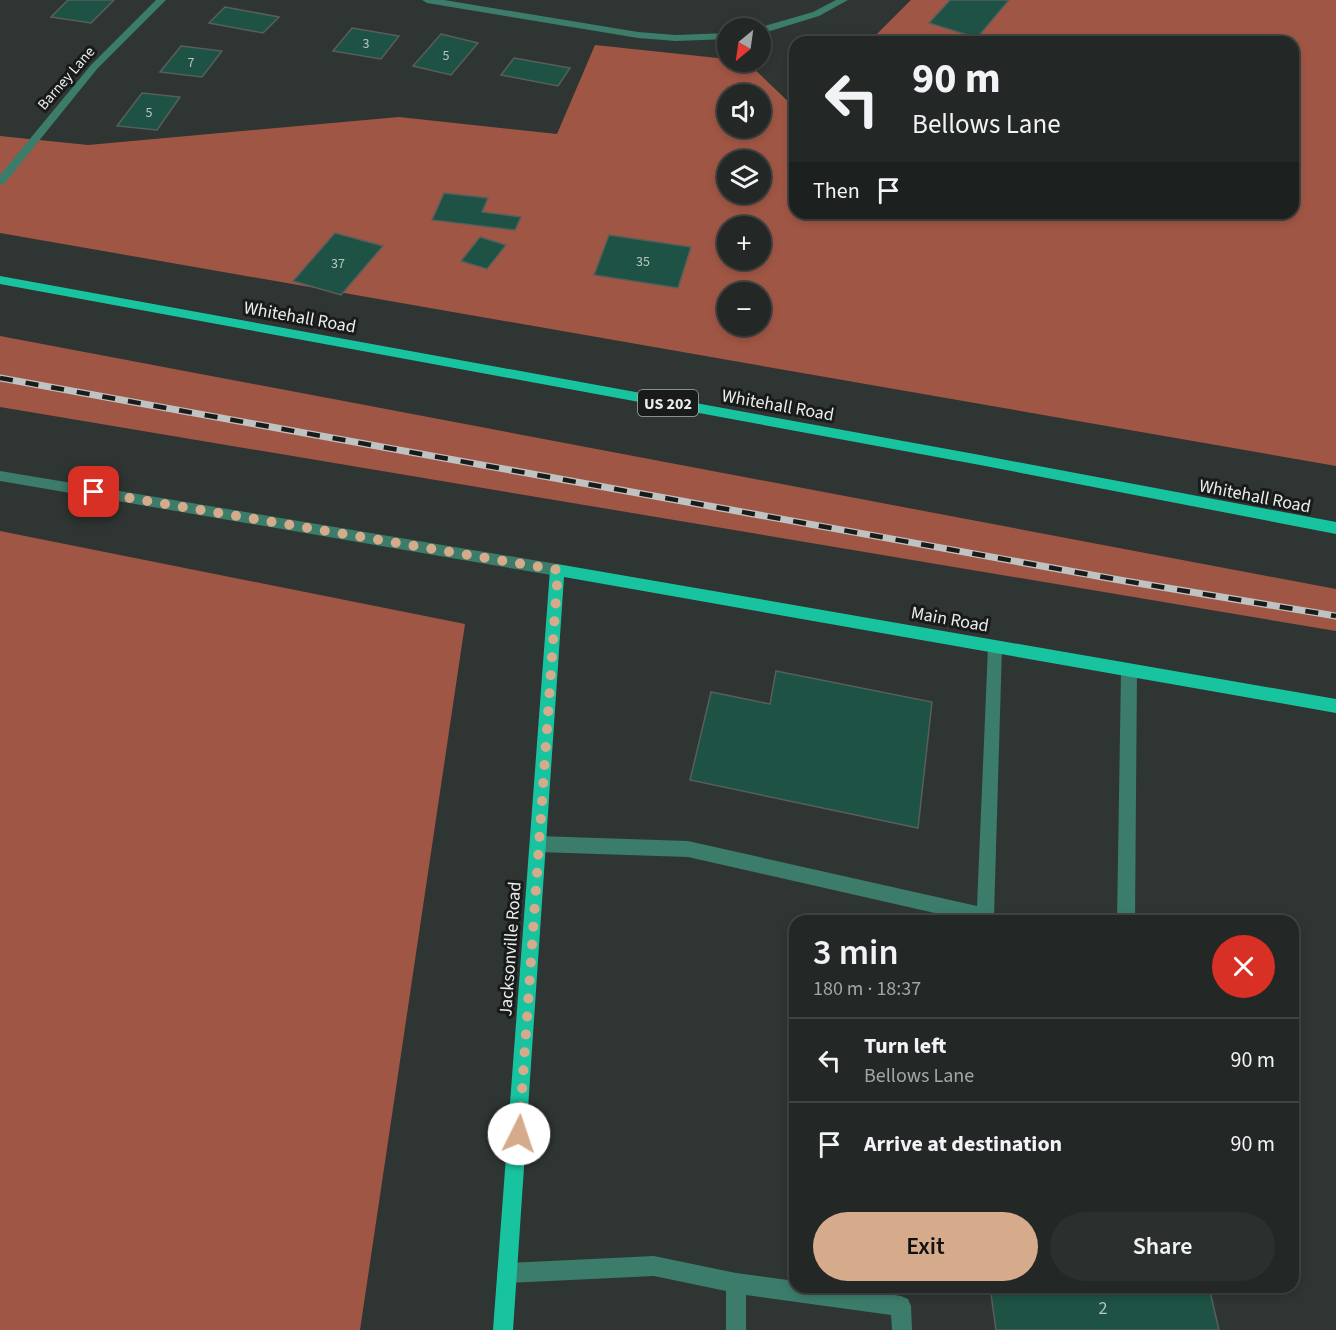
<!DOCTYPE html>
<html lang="en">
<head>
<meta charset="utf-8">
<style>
  :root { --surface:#232826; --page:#2b302e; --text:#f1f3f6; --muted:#a3a6a7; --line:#404443; --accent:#d6ab8b }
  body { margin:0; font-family:"Source Sans 3",sans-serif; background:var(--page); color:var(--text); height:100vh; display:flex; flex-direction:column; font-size:22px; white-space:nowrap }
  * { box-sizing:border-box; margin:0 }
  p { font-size:20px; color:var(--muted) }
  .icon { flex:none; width:33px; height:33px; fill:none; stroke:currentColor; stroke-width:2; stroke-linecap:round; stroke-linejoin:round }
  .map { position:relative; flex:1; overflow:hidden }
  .panel { position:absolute; left:789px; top:915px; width:510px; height:378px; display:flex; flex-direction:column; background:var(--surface); border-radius:18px; box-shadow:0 3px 9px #0003,0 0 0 2px var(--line) }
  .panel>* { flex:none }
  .hud { position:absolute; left:789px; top:36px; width:510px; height:183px; border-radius:18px; box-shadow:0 3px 9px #0003,0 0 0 2px var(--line); background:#232826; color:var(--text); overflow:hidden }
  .needle { width:39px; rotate:209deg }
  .tools { position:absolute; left:717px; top:18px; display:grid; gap:12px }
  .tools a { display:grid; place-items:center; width:54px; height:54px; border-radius:50%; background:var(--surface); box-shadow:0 3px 9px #0003,0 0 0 2px var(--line); font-size:30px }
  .pin { position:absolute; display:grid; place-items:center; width:51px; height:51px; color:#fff; margin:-26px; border-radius:12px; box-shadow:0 3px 9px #0006 }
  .me { position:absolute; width:66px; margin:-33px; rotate:4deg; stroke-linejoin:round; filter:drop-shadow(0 0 4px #0008) }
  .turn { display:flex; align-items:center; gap:21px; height:126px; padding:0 24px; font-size:27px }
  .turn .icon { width:78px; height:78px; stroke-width:2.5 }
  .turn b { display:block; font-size:42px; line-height:51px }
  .then { display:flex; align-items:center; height:57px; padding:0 24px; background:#0003; gap:12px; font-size:22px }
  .round { display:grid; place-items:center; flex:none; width:63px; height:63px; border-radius:32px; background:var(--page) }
  .summary { display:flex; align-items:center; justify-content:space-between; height:102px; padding:0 24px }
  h1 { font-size:36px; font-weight:600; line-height:45px }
  .action { display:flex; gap:12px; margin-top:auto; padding:12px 24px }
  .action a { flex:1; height:69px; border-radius:36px; background:var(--accent); color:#111; font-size:24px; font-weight:600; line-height:69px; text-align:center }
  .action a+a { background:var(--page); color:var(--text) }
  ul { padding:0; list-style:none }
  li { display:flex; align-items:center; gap:18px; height:84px; padding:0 24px; border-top:2px solid var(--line) }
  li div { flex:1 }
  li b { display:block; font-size:22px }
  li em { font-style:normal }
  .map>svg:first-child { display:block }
</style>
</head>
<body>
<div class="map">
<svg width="1336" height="1330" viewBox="0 0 1336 1330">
  <rect width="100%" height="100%" fill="#2f3532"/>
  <g fill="#a05644" fill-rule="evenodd">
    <path d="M911 0H1336V466L0 233V136L88 145 399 117 557 134 595 45 727 59 728 62H747L795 108V213H1293V42H890L876 35ZM728 94H760V128H728ZM728 160H760V194H728ZM728 226H760V260H728ZM728 292H760V326H728Z"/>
    <path d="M0 336 1336 589V631L0 407Z"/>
    <path d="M0 531 465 624 360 1330H0Z"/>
  </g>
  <g fill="#1d5244" stroke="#575e5c" stroke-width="1.5">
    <path d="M68 0H114L91 23 51 17Z"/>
    <path d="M950 0H1009L977 38 929 23Z"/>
    <path d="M225 7 279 17 263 33 209 23Z"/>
    <path d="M352 28 399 36 381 59 333 51Z"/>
    <path d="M441 34 478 43 451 75 413 66Z"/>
    <path d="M181 46 222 51 202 77 160 72Z"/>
    <path d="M514 58 570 68 558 86 501 75Z"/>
    <path d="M142 93 180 97 157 130 117 126Z"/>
    <path d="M444 193 488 198 482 212 521 217 515 230 432 220Z"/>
    <path d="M335 233 383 246 341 295 293 281Z"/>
    <path d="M609 235 691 247 678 288 594 275Z"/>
    <path d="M480 237 506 245 487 269 461 261Z"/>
    <path d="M776 671 932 702 918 828 690 780 711 692 770 704Z"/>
    <path d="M990 1287H1209L1219 1330H996Z"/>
  </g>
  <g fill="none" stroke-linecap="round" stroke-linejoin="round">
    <g fill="#3c7c6a" fill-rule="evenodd">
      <path d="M995 641 1000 643 1002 647 994 916 991 921H970L688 857 538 852 532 850 530 844 532 838 538 836 688 841 977 906 988 647 990 643Z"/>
      <path d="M1129 664 1134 666 1137 671 1135 921H1117L1121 671 1124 666Z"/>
      <path d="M654 1256 736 1273 795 1281V1287H838L901 1296 908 1299 911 1306 912 1330H892L891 1315 746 1295V1330H726V1291L654 1276 507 1283 500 1280 497 1273 500 1266 507 1263Z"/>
    </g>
    <g fill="#3c7c6a" fill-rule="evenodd">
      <path d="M156 0H166L97 69 4 184 0 185V175L91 65Z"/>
      <path d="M422 0H444L638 32 676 35 728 33V39L676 41 638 38 427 3Z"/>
      <path d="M836 0H848L819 16 760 34V28H758L813 12Z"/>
      <path d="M0 471 557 564 562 566 564 570 562 574 557 576 0 481Z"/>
    </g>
    <g fill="#18c4a0" fill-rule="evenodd">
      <path d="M0 276 980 455 1336 522V534L980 465 0 284Z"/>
      <path d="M557 564 1336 699V713L564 577 513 1330H493L550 570 552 566Z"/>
    </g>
    <g stroke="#bfc3c1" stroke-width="7">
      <path id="rail" d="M0 378 1125 581 1336 616"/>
    </g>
    <use href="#rail" stroke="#191b1a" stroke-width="4.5" stroke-dasharray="13" stroke-linecap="butt"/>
  </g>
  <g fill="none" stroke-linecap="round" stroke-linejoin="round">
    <path stroke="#d6ab8b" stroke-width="10" stroke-dasharray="0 18" d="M94 492 558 570 519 1134"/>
  </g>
  <g text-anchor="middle" stroke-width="6" stroke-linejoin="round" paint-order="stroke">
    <g font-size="14" fill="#b6c6c1">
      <text x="366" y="48">3</text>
      <text x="446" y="60">5</text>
      <text x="191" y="67">7</text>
      <text x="149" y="117">5</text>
      <text x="643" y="266">35</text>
      <text x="338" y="268">37</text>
    </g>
    <g font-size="15" fill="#e9edeb" stroke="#191b1a">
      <text transform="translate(66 78) rotate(-49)" y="5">Barney Lane</text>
    </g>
    <rect fill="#191b1a" stroke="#abaeac" stroke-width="1.5" x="638" y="390" width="60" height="26" rx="4.5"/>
    <g font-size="16" font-weight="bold" fill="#e9edeb">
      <text x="668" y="409">US 202</text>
    </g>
    <g font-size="18" fill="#e9edeb" stroke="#191b1a">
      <text transform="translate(300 317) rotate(10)" y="6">Whitehall Road</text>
      <text transform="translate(778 405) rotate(10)" y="6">Whitehall Road</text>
      <text transform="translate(1255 496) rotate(11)" y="6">Whitehall Road</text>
      <text transform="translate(950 619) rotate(10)" y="6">Main Road</text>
      <text transform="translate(510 949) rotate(-86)" y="6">Jacksonville Road</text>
    </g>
    <g font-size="18" fill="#b6c6c1">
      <text x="1103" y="1314">2</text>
    </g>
  </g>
</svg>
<div class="tools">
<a><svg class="needle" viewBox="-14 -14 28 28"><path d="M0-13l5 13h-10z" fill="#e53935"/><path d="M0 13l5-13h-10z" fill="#a3a6a7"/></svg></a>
<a><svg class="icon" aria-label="sound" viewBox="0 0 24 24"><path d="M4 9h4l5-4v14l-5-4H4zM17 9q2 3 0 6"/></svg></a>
<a><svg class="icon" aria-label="layers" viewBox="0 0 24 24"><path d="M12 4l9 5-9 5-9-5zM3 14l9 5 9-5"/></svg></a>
<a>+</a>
<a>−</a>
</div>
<div class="pin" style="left:94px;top:492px;background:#d93025"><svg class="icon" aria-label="arrive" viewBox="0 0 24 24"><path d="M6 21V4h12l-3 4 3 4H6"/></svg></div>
<svg class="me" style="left:519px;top:1134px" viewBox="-20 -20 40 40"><circle r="19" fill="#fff"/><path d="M0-13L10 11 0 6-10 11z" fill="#d6ab8b"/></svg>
<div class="hud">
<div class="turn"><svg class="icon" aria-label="left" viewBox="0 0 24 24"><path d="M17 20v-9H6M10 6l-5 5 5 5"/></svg><div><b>90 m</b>Bellows Lane</div></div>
<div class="then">Then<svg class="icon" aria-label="arrive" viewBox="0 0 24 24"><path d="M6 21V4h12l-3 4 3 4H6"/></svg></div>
</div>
<section class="panel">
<div class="summary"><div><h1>3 min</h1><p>180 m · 18:37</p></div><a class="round" style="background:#d93025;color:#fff"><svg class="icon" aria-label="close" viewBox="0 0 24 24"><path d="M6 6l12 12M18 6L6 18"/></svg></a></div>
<ul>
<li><svg class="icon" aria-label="left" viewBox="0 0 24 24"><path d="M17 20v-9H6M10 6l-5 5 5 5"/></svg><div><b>Turn left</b><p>Bellows Lane</p></div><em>90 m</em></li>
<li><svg class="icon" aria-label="arrive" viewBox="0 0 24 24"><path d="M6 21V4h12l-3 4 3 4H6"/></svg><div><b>Arrive at destination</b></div><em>90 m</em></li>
</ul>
<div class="action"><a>Exit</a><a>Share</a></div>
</section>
</div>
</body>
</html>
